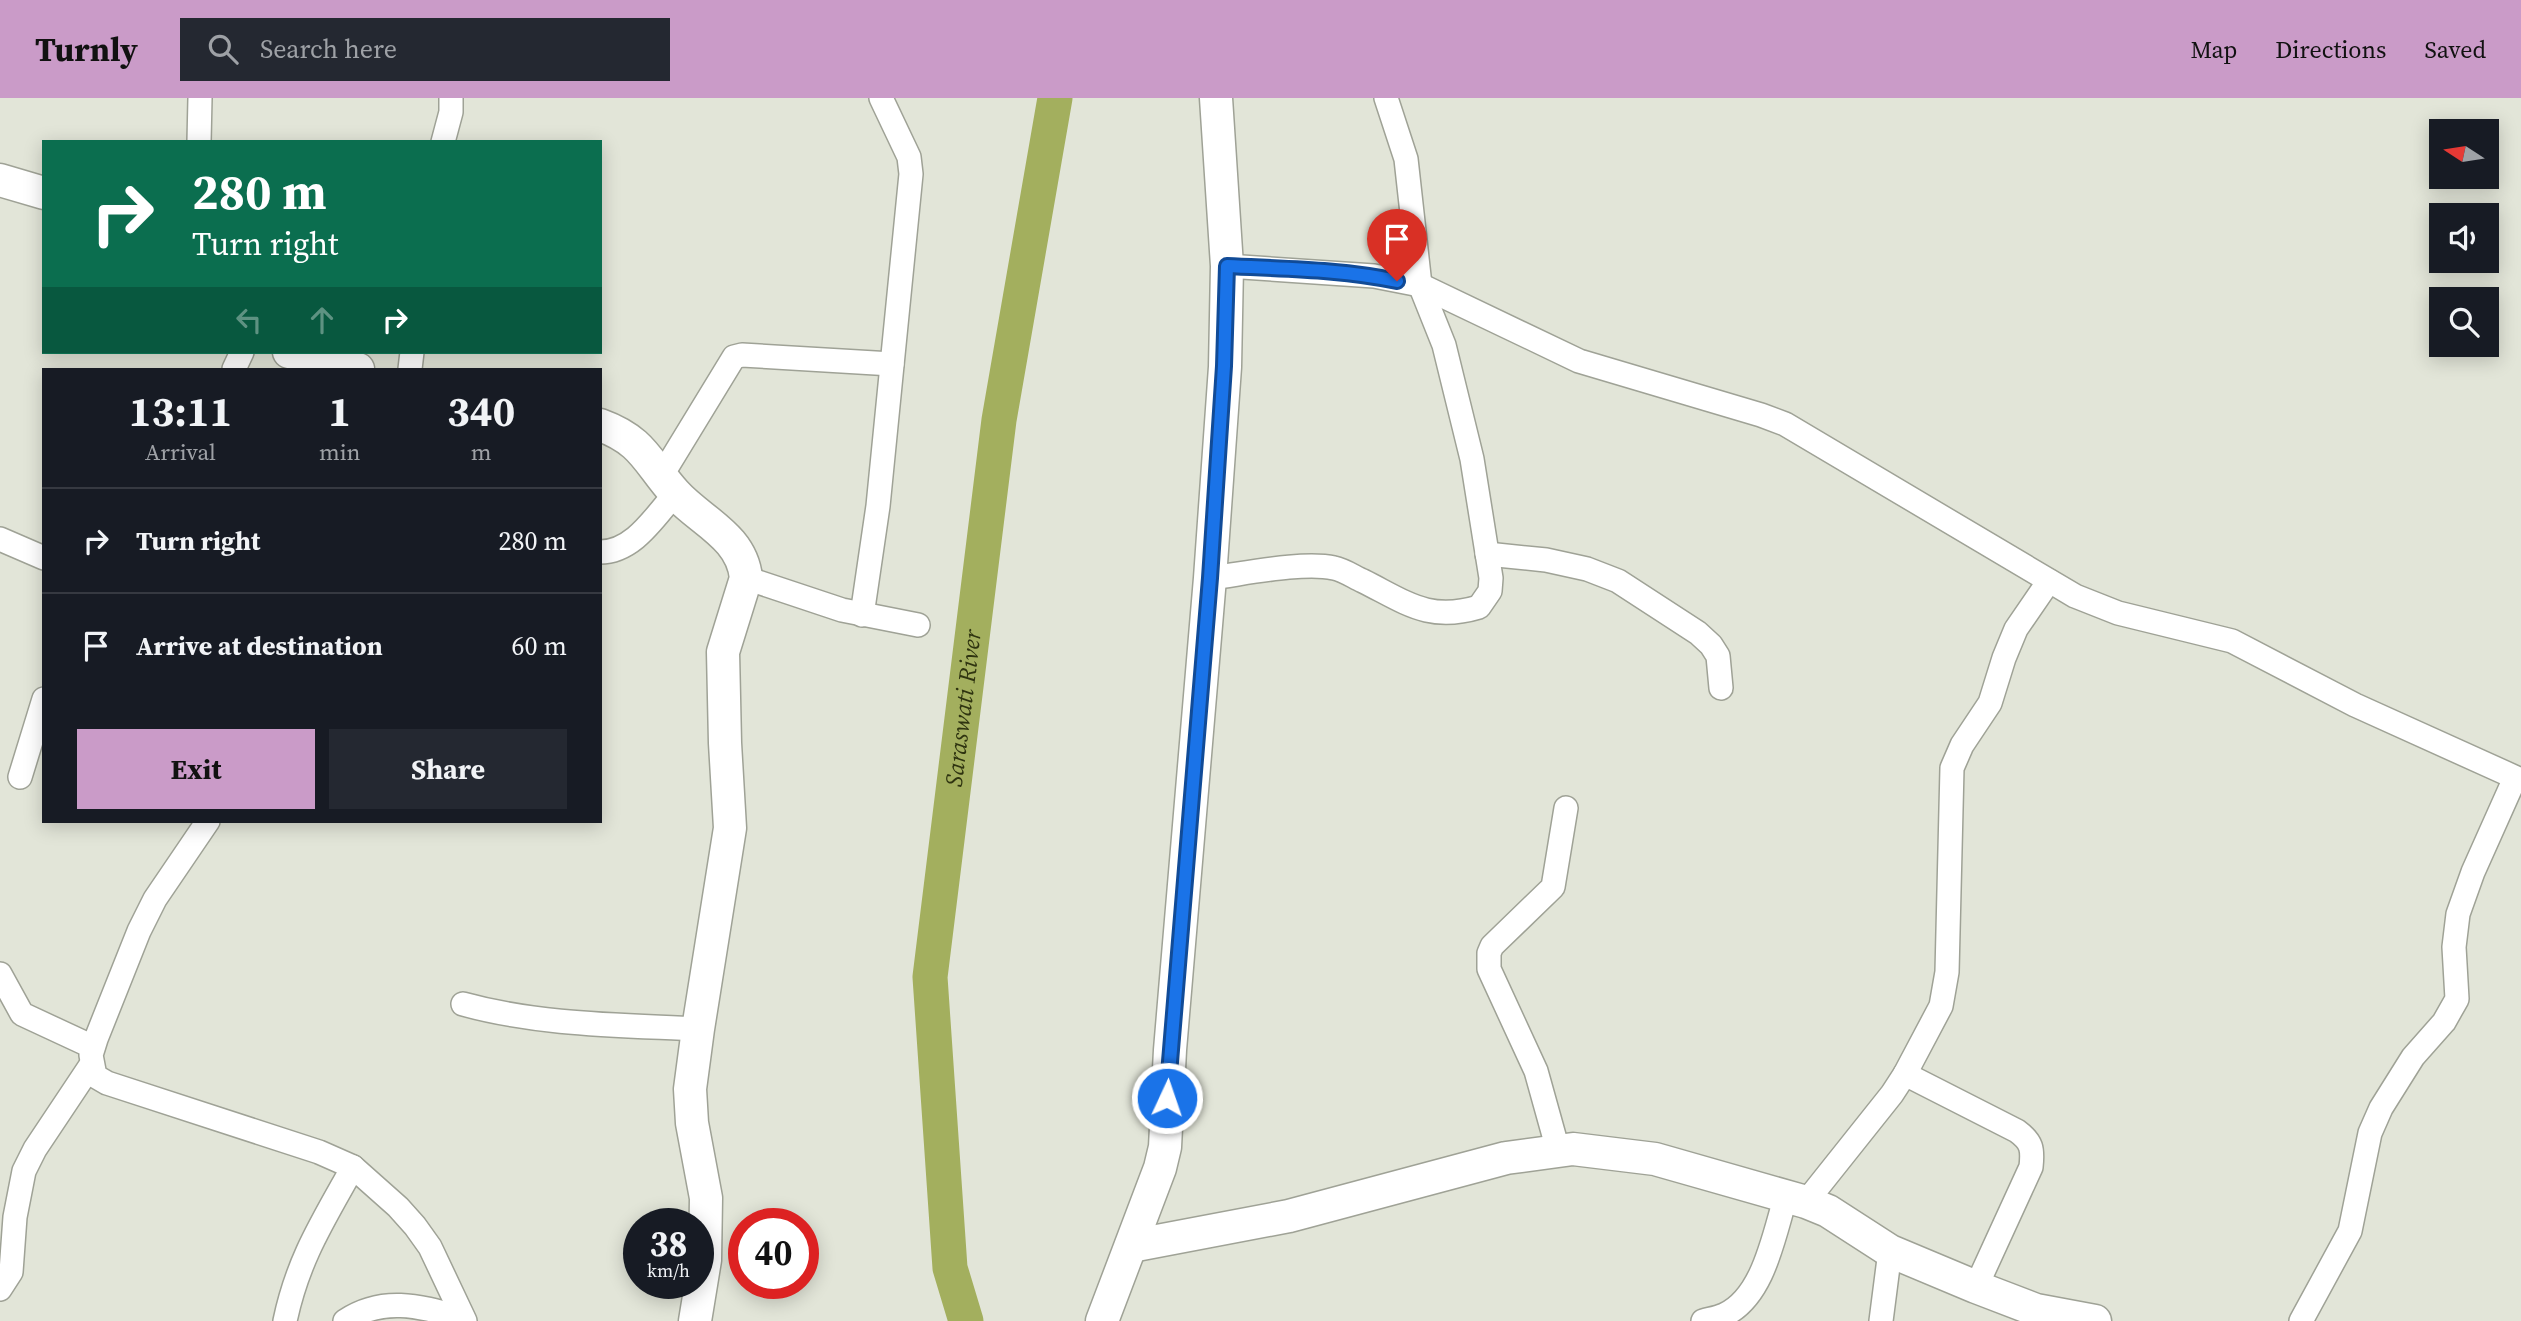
<!DOCTYPE html>
<html lang="en">
<head>
<meta charset="utf-8">
<style>
  :root { --surface:#171b24; --page:#242831; --text:#f1f3f6; --muted:#9ea1a6; --line:#363941; --accent:#ca9bc8 }
  body { margin:0; font-family:"Source Serif 4",serif; background:var(--page); color:var(--text); height:100vh; display:flex; flex-direction:column; font-size:26px; white-space:nowrap }
  * { box-sizing:border-box; margin:0 }
  p { font-size:23px; color:var(--muted) }
  .icon { flex:none; width:38px; height:38px; fill:none; stroke:currentColor; stroke-width:2; stroke-linecap:round; stroke-linejoin:round }
  .map { position:relative; flex:1; overflow:hidden }
  .details { position:absolute; left:42px; top:270px; width:560px; height:455px; display:flex; flex-direction:column; background:var(--surface); border-radius:0px; box-shadow:0 4px 18px #0003 }
  .details>* { flex:none }
  .hud { position:absolute; left:42px; top:42px; width:560px; height:214px; border-radius:0px; box-shadow:0 4px 18px #0003; background:#0b6e4f; color:#fff; overflow:hidden }
  .needle { width:46px; rotate:282deg }
  .controls { position:absolute; left:2429px; top:21px; display:grid; gap:14px }
  .controls a { display:grid; place-items:center; width:70px; height:70px; border-radius:0px; background:var(--surface); box-shadow:0 4px 18px #0003; font-size:35px }
  .speed { position:absolute; left:623px; top:1110px; display:flex; gap:14px; font-size:35px; font-weight:700; text-align:center }
  .speed>* { display:grid; place-content:center; width:91px; height:91px; border-radius:50%; background:var(--surface); box-shadow:0 4px 18px #0003; line-height:1 }
  .speed small { font-size:18px; font-weight:400 }
  .speed .limit { border:10px solid #d22; background:#fff; color:#111 }
  .pin { position:absolute; display:grid; place-items:center; width:60px; height:60px; color:#fff; margin:-72px -30px; border-radius:50% 50% 50% 0; rotate:-45deg; box-shadow:0 0 7px #0007 }
  .pin .icon { rotate:45deg }
  .me { position:absolute; width:77px; margin:-38px; rotate:3deg; stroke-linejoin:round; filter:drop-shadow(0 0 5px #0008) }
  .turn { display:flex; align-items:center; gap:24px; height:147px; padding:0 35px; font-size:32px }
  .turn .icon { width:91px; height:91px; stroke-width:2.5 }
  .turn b { display:block; font-size:49px; line-height:60px }
  .lanes { display:flex; align-items:center; height:66px; padding:0 35px; background:#0003; justify-content:center; gap:35px; direction:ltr }
  .lanes .off { opacity:.35 }
  .eta { display:flex; justify-content:space-evenly; align-items:center; height:119px; text-align:center }
  .eta b { font-size:42px; font-weight:700; line-height:49px }
  .action { display:flex; gap:14px; margin-top:auto; padding:14px 35px }
  .action a { flex:1; height:80px; border-radius:0px; background:var(--accent); color:#111; font-size:28px; font-weight:700; line-height:80px; text-align:center }
  .action a+a { background:var(--page); color:var(--text) }
  ul { padding:0; list-style:none }
  li { display:flex; align-items:center; gap:21px; height:105px; padding:0 35px; border-top:2px solid var(--line) }
  li div { flex:1 }
  li b { display:block; font-size:26px }
  li em { font-style:normal }
  header { display:flex; align-items:center; gap:42px; box-sizing:border-box; height:98px; padding:0 35px; background:var(--accent); color:#111 }
  header strong { font-size:33px }
  nav { display:flex; gap:38px; margin-inline-start:auto; font-size:24px }
  .search { width:490px; height:63px; background:var(--page); display:flex; align-items:center; gap:18px; box-sizing:border-box; padding:0 24px; border-radius:0px; color:var(--muted); font-size:26px }
  .map>svg:first-child { display:block }
</style>
</head>
<body>
<header>
<strong>Turnly</strong>
<div class="search"><svg class="icon" aria-label="search" viewBox="0 0 24 24"><circle cx="10" cy="10" r="6"/><path d="M15 15l6 6"/></svg>Search here</div>
<nav><a>Map</a><a>Directions</a><a>Saved</a></nav>
</header>
<div class="map">
<svg width="2521" height="1223" viewBox="0 0 2521 1223">
  <rect width="100%" height="100%" fill="#e2e5d8"/>
  <g fill="none" stroke-linecap="round" stroke-linejoin="round">
    <path stroke="#a3af5e" stroke-width="35" id="s1" d="M966 1223 950 1170 930 879 999 322 1055 0"/>
    <g stroke="#9fa296" stroke-width="26">
      <g id="street">
        <path d="M199 44 200 0"/>
        <path d="M443 44 451 14V0"/>
        <path d="M1227 168 1374 178 1420 187 1579 263 1761 317 1785 326 2075 498 2118 515 2232 543 2355 607 2521 682"/>
        <path d="M234 271 242 254"/>
        <path d="M410 271 412 254"/>
        <path d="M662 377 734 259 742 257 892 266"/>
        <path d="M0 441 44 460"/>
        <path d="M600 454C634 454 655 418 675 396"/>
        <path d="M1487 456 1546 462 1587 471 1618 483 1698 535 1711 547 1718 558 1721 590"/>
        <path d="M746 480 842 512 918 527"/>
        <path d="M1210 480C1243 476 1303 463 1334 470 1344 472 1354 479 1363 483 1407 505 1429 524 1479 509L1490 493 1491 480 1472 361 1444 247 1420 187 1406 61 1386 0"/>
        <path d="M862 517 878 408 911 76 909 59 881 0"/>
        <path d="M20 679 44 601"/>
        <path d="M208 723 155 801 139 833 96 941 91 957 95 978 107 985 319 1054 353 1069 398 1109 415 1128 430 1149 465 1223"/>
        <path d="M0 876 22 916 93 949"/>
        <path d="M463 906C539 927 619 927 698 931"/>
        <path d="M1905 976 2017 1033C2032 1044 2033 1051 2031 1069L1976 1189"/>
        <path d="M1558 1052 1536 973 1489 871V855L1492 848 1553 789 1566 710"/>
        <path d="M1806 1104 1892 996 1905 976 1941 908 1947 874 1952 670 1962 647 1990 605 2004 560 2016 531 2049 483"/>
        <path d="M0 1191 11 1174 15 1119 24 1073 35 1051 91 967"/>
        <path d="M285 1223C298 1161 323 1123 353 1069"/>
        <path d="M345 1223C384 1197 422 1209 463 1220"/>
        <path d="M1703 1223C1710 1221 1717 1220 1724 1217 1764 1199 1774 1136 1786 1098"/>
        <path d="M1881 1223 1890 1153"/>
        <path d="M2301 1223 2350 1133 2370 1035 2381 1010 2413 959 2444 924 2457 901 2454 849 2458 816 2473 774 2515 680"/>
      </g>
    </g>
    <g stroke="#9fa296" stroke-width="35">
      <g id="secondary">
        <path d="M0 82 44 95"/>
        <path d="M289 254 358 271"/>
        <path d="M600 327C644 343 647 364 675 395 700 423 742 438 746 480L723 554 725 645 730 730 698 931 690 991 692 1025 706 1100 705 1162 695 1223"/>
        <path d="M1131 1148 1289 1118 1506 1060 1573 1051 1655 1061 1806 1104 1828 1113 1890 1153 1976 1189 2036 1212 2095 1223"/>
        <path d="M1102 1223 1160 1070 1165 1049 1170 952 1210 480 1225 269 1227 168 1216 0"/>
      </g>
    </g>
    <use href="#street" stroke="#fff" stroke-width="23"/>
    <use href="#secondary" stroke="#fff" stroke-width="32"/>
  </g>
  <g fill="none" stroke-linecap="round" stroke-linejoin="round">
    <g stroke="#114b97" stroke-width="18">
      <path id="route" d="M1167 1000 1210 480 1224 268 1227 168C1283 171 1341 171 1397 183"/>
    </g>
    <use href="#route" stroke="#1a73e8" stroke-width="12"/>
  </g>
  <g text-anchor="middle" stroke-width="7" stroke-linejoin="round" paint-order="stroke">
    <g font-size="24" font-style="italic" fill="#2f3410" stroke="#e2e5d8">
      <text dy="8" stroke="none"><textPath href="#s1" startOffset="618">Saraswati River</textPath></text>
    </g>
  </g>
</svg>
<div class="controls">
<a><svg class="needle" viewBox="-14 -14 28 28"><path d="M0-13l5 13h-10z" fill="#e53935"/><path d="M0 13l5-13h-10z" fill="#9ea1a6"/></svg></a>
<a><svg class="icon" aria-label="sound" viewBox="0 0 24 24"><path d="M4 9h4l5-4v14l-5-4H4zM17 9q2 3 0 6"/></svg></a>
<a><svg class="icon" aria-label="search" viewBox="0 0 24 24"><circle cx="10" cy="10" r="6"/><path d="M15 15l6 6"/></svg></a>
</div>
<div class="speed"><div>38<small>km/h</small></div><div class="limit">40</div></div>
<div class="pin" style="left:1397px;top:183px;background:#d93025"><svg class="icon" aria-label="arrive" viewBox="0 0 24 24"><path d="M6 21V4h12l-3 4 3 4H6"/></svg></div>
<svg class="me" style="left:1167px;top:1000px" viewBox="-20 -20 40 40"><circle r="17" fill="#1a73e8" stroke="#fff" stroke-width="3"/><path d="M0-11L8 9 0 5-8 9z" fill="#fff"/></svg>
<div class="hud">
<div class="turn"><svg class="icon" aria-label="right" viewBox="0 0 24 24"><path d="M7 20v-9h11M14 6l5 5-5 5"/></svg><div><b>280 m</b>Turn right</div></div>
<div class="lanes"><svg class="icon off" aria-label="left" viewBox="0 0 24 24"><path d="M17 20v-9H6M10 6l-5 5 5 5"/></svg><svg class="icon off" aria-label="ahead" viewBox="0 0 24 24"><path d="M12 20V5M6 11l6-6 6 6"/></svg><svg class="icon" aria-label="right" viewBox="0 0 24 24"><path d="M7 20v-9h11M14 6l5 5-5 5"/></svg></div>
</div>
<section class="details">
<div class="eta">
<div><b>13:11</b><p>Arrival</p></div>
<div><b>1</b><p>min</p></div>
<div><b>340</b><p>m</p></div>
</div>
<ul>
<li><svg class="icon" aria-label="right" viewBox="0 0 24 24"><path d="M7 20v-9h11M14 6l5 5-5 5"/></svg><div><b>Turn right</b></div><em>280 m</em></li>
<li><svg class="icon" aria-label="arrive" viewBox="0 0 24 24"><path d="M6 21V4h12l-3 4 3 4H6"/></svg><div><b>Arrive at destination</b></div><em>60 m</em></li>
</ul>
<div class="action"><a>Exit</a><a>Share</a></div>
</section>
</div>
</body>
</html>
